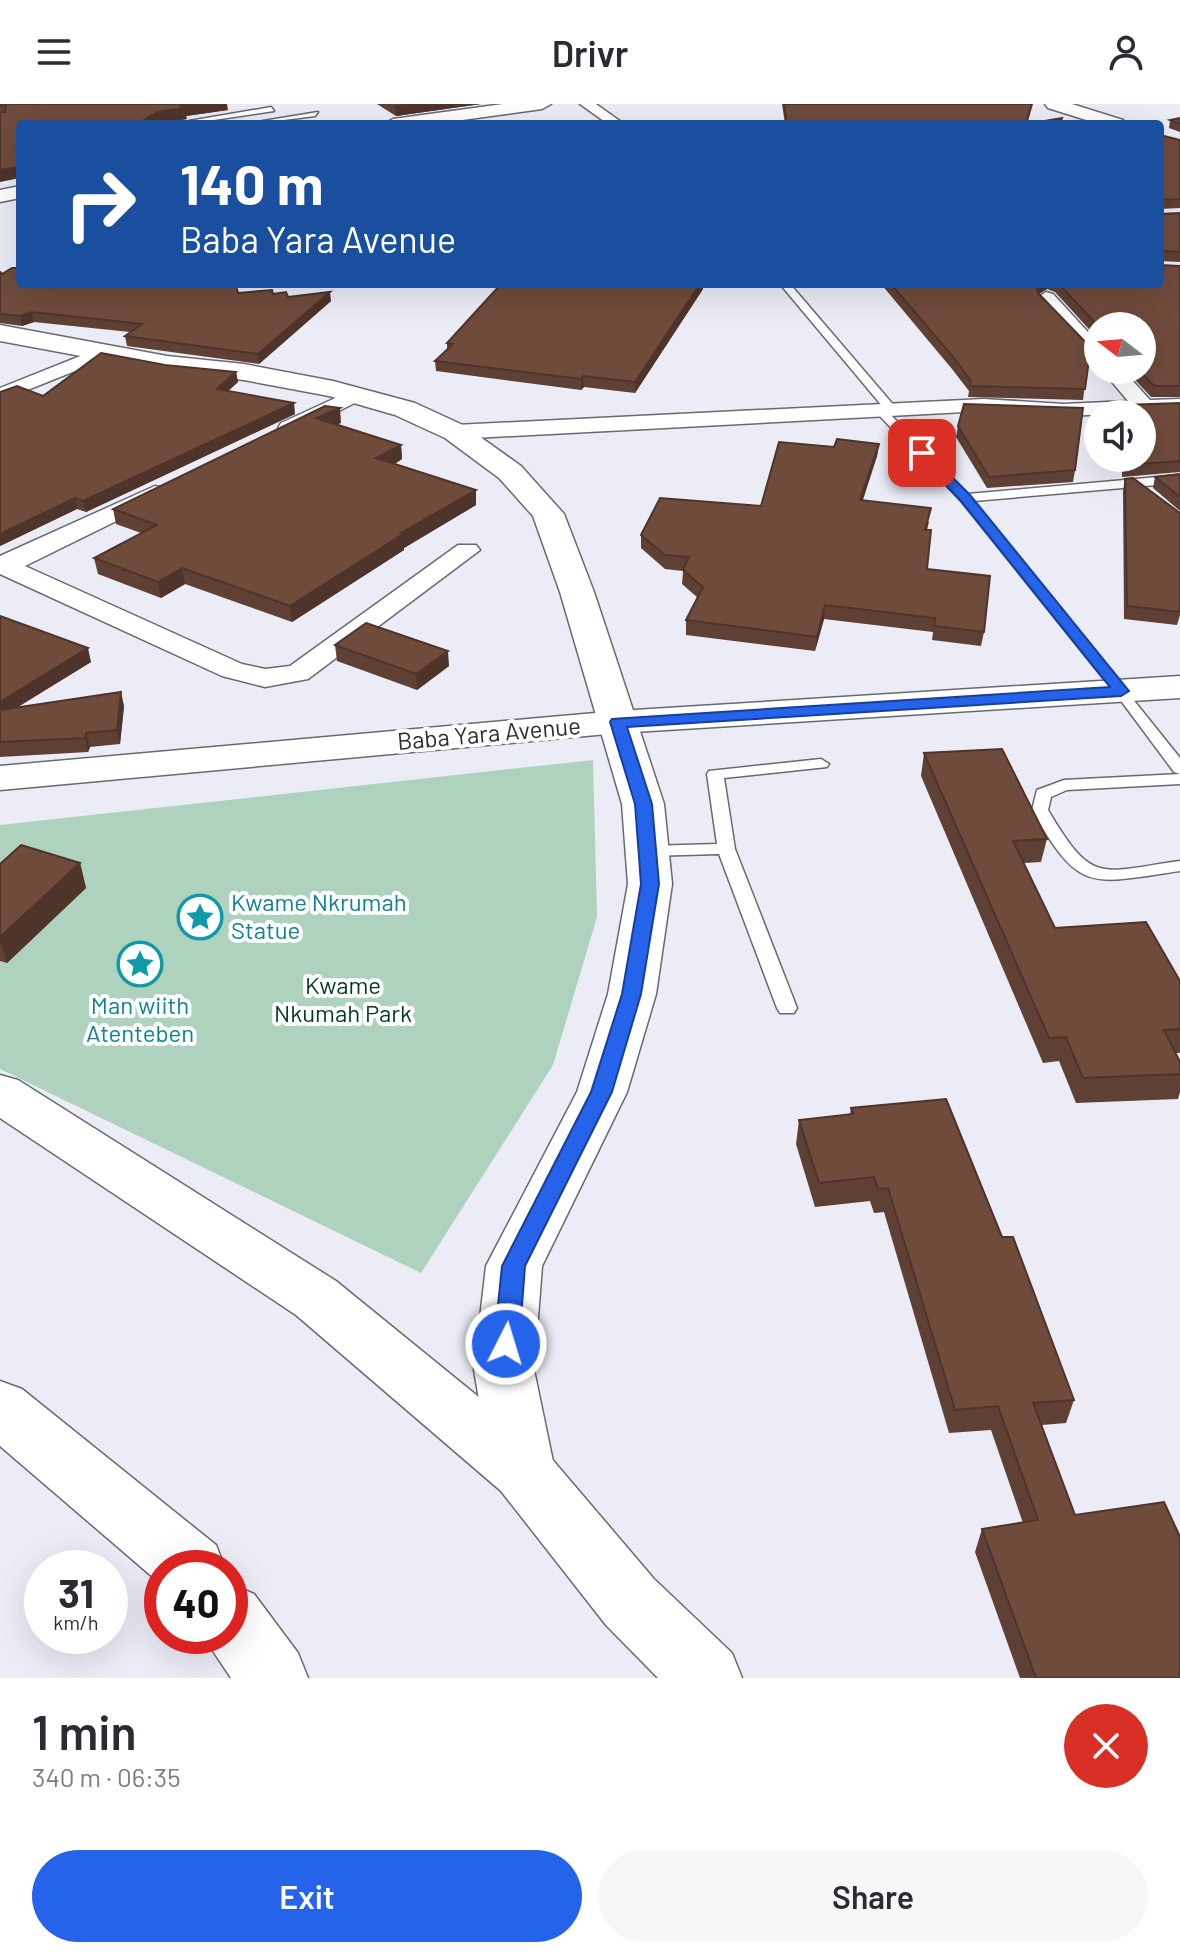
<!DOCTYPE html>
<html lang="en">
<head>
<meta charset="utf-8">
<style>
  :root { --surface:#fff; --page:#f7f7f7; --text:#2b2b33; --muted:#7c7c81; --accent:#2563eb }
  body { margin:0; font-family:Barlow,sans-serif; background:var(--page); color:var(--text); height:100vh; display:flex; flex-direction:column; font-size:30px; white-space:nowrap }
  * { box-sizing:border-box; margin:0 }
  p { font-size:26px; color:var(--muted) }
  .icon { flex:none; width:44px; height:44px; fill:none; stroke:currentColor; stroke-width:2; stroke-linecap:round; stroke-linejoin:round }
  .map { position:relative; height:1574px; overflow:hidden }
  .panel { display:flex; flex-direction:column; background:var(--surface); flex:1 }
  .panel>* { flex:none }
  .guide { position:absolute; left:16px; top:16px; width:1148px; height:168px; border-radius:8px; box-shadow:0 8px 32px #0002; background:#1a4fa0; color:#fff; overflow:hidden }
  .needle { width:52px; rotate:286deg }
  .fabs { position:absolute; left:1084px; top:208px; display:grid; gap:16px }
  .fabs a { display:grid; place-items:center; width:72px; height:72px; border-radius:50%; background:var(--surface); box-shadow:0 8px 32px #0002; font-size:40px }
  .speed { position:absolute; left:24px; top:1446px; display:flex; gap:16px; font-size:40px; font-weight:700; text-align:center }
  .speed>* { display:grid; place-content:center; width:104px; height:104px; border-radius:50%; background:var(--surface); box-shadow:0 8px 32px #0002; line-height:1 }
  .speed small { font-size:20px; font-weight:400 }
  .speed .limit { border:12px solid #d22; background:#fff; color:#111 }
  .pin { position:absolute; display:grid; place-items:center; width:68px; height:68px; color:#fff; margin:-34px; border-radius:16px; box-shadow:0 4px 12px #0006 }
  .me { position:absolute; width:88px; margin:-44px; rotate:5deg; stroke-linejoin:round; filter:drop-shadow(0 0 6px #0008) }
  .turn { display:flex; align-items:center; gap:28px; height:168px; padding:0 32px; font-size:36px }
  .turn .icon { width:104px; height:104px; stroke-width:2.5 }
  .turn b { display:block; font-size:56px; line-height:68px }
  .round { display:grid; place-items:center; flex:none; width:84px; height:84px; border-radius:42px; background:var(--page) }
  .overview { display:flex; align-items:center; justify-content:space-between; height:136px; padding:0 32px }
  h1 { font-size:48px; font-weight:600; line-height:60px }
  .cta { display:flex; gap:16px; margin-top:auto; padding:16px 32px }
  .cta a { flex:1; height:92px; border-radius:48px; background:var(--accent); color:#fff; font-size:32px; font-weight:600; line-height:92px; text-align:center }
  .cta a+a { background:var(--page); color:var(--text) }
  header { display:flex; justify-content:space-between; align-items:center; height:104px; padding:0 32px; background:var(--surface); font-size:36px; font-weight:600 }
  .map>svg:first-child { display:block }
</style>
</head>
<body>
<header><svg class="icon" aria-label="menu" viewBox="0 0 24 24"><path d="M4 6h16M4 12h16M4 18h16"/></svg>Drivr<svg class="icon" aria-label="person" viewBox="0 0 24 24"><circle cx="12" cy="8" r="4"/><path d="M4 21q1-7 8-7t8 7"/></svg></header>
<div class="map">
<svg width="1180" height="1574" viewBox="0 0 1180 1574">
  <rect width="100%" height="100%" fill="#ebecf6"/>
  <path fill="#afd2be" d="M593 656 597 813 553 961 421 1169 0 965V721Z"/>
  <g fill="none" stroke-linecap="round" stroke-linejoin="round">
    <g stroke="#686972" stroke-width="3">
      <g id="service">
        <path d="M271 3 274 7 193 19 189 17Z"/>
        <path d="M318 8 315 12 253 20 257 18Z"/>
        <path d="M780 180H790L896 304 887 307 968 390 1180 371V379L974 397 1180 654V670L1174 668 1116 590 961 397 875 307V303H883Z"/>
        <path d="M821 655 829 660 827 663 724 674 735 745 797 904 794 909H780L777 904 719 750 647 752 638 747 647 742 717 740 707 670 709 667Z"/>
        <path d="M1180 670V680L1067 686 1051 693 1048 706C1093 782 1099 768 1180 757V767C1089 780 1080 790 1032 706L1037 686 1064 676Z"/>
      </g>
    </g>
    <g stroke="#686972" stroke-width="3">
      <g id="minor">
        <path d="M580 0H596L624 20H608Z"/>
        <path d="M1046 188 1053 190 1098 239V257L1091 255 1039 198 1037 194Z"/>
        <path d="M103 243 113 249 110 253 0 297V284Z"/>
        <path d="M1102 266H1123L1150 296 1180 295V307L1064 312 984 307 455 335 444 328 455 321 984 295 1064 300 1128 297Z"/>
        <path d="M355 285 366 291 362 295 297 329 289 331 278 324 281 319Z"/>
        <path d="M155 382 163 384 167 389 163 394 25 462 242 560 265 565 290 562 458 441H476L480 446 308 575 265 583 222 572 0 470V452Z"/>
      </g>
    </g>
    <g stroke="#686972" stroke-width="3">
      <g id="tertiary">
        <path d="M503 0H551L542 5 433 20H384L393 15Z"/>
        <path d="M1045 0H1072L1123 16 1126 20H1099L1048 4Z"/>
        <path d="M20 82V94L0 98V86Z"/>
        <path d="M0 221 167 252 244 260 333 277 415 299 465 322 521 362 564 410 594 488 664 700 672 780 656 890 627 988 542 1162 534 1266 555 1367 545 1387 523 1396 501 1387 491 1367 474 1266 486 1162 577 988 608 890 628 780 622 700 560 488 533 412 499 374 445 334 395 311 329 292 244 276 167 268 0 237Z"/>
      </g>
    </g>
    <g stroke="#686972" stroke-width="3">
      <g id="secondary">
        <path d="M1180 572V594L618 629 0 686V662L618 607Z"/>
        <path d="M0 971 18 976 336 1177 545 1347 654 1475 732 1549 742 1574H658L606 1521 501 1387 296 1211 0 1014Z"/>
        <path d="M0 1277 22 1285 216 1441 225 1464H162V1481L0 1342Z"/>
        <path d="M230 1480 254 1490 298 1549 308 1574H231L203 1532H230Z"/>
      </g>
    </g>
    <use href="#service" fill="#fff" fill-rule="evenodd"/>
    <use href="#minor" fill="#fff" fill-rule="evenodd"/>
    <use href="#tertiary" fill="#fff" fill-rule="evenodd"/>
    <use href="#secondary" fill="#fff" fill-rule="evenodd"/>
  </g>
  <g fill="#5f4034">
    <path d="M0 0 228 6 186 12 187 15 160 19 0 78Z"/>
    <path d="M377 0H481L396 12Z"/>
    <path d="M782 0H1032L1027 20H785Z"/>
    <path d="M1180 14V28L1169 24 1170 16Z"/>
    <path d="M1160 31 1180 36V104L1160 105Z"/>
    <path d="M1180 109V158L1160 157V110Z"/>
    <path d="M1180 162V293H1151L1126 266H1142L1098 222V235L1055 188 1047 185 1039 190 1095 248 1093 259 1088 258 1083 296 968 293 969 287 952 265 881 180H1160Z"/>
    <path d="M0 168 2 170 238 189 273 190 331 197 259 260 127 242 125 232 130 228 34 218 22 222 0 219Z"/>
    <path d="M703 185 635 289 584 283 581 286 436 267 435 257 447 246V239Z"/>
    <path d="M165 261 236 268 238 278 228 287 295 310 86 408 77 405 0 442V288L43 292Z"/>
    <path d="M1180 299V368L1122 373V354H1142V310H1122L1124 301Z"/>
    <path d="M341 319 337 320 401 341 402 355 395 360 476 401 404 444V446L292 518 185 480 161 494 98 470 94 454 141 429 116 420 113 405Z"/>
    <path d="M958 322 1075 366 1073 378 987 384 956 333Z"/>
    <path d="M879 340 877 352 863 396 929 418 927 426V465L984 528 981 542 932 536 933 528 824 515 815 547 686 531V516L698 494 682 480 683 467 665 465 641 444V431L761 402 834 343Z"/>
    <path d="M1180 370V407L1153 384 1155 373Z"/>
    <path d="M1125 375 1180 409V511L1177 521 1124 515 1123 387Z"/>
    <path d="M0 512 91 558 16 604 124 602 120 640 90 643 88 648 0 653Z"/>
    <path d="M335 541 449 562 417 586 337 557Z"/>
    <path d="M924 649 1047 735 1041 758 1024 759 1055 824 1180 877V949H1175L1180 958V988L1178 995 1076 999 1059 957 1043 959 921 672Z"/>
    <path d="M80 759 86 784 7 859 0 857V760Z"/>
    <path d="M851 1004 1002 1133 1074 1296 1066 1319 1042 1321 1075 1411 1180 1574H1020L975 1448 982 1425 1023 1419 991 1326 949 1329 884 1108 874 1109 870 1097 815 1103 796 1040 799 1016 850 1011Z"/>
  </g>
  <g fill="#4e342a">
    <path d="M197 0H227L228 6 186 12 187 15 157 20H137L158 8 181 2Z"/>
    <path d="M406 0H481L396 12 395 2Z"/>
    <path d="M20 63V74L0 78V66Z"/>
    <path d="M700 180H703V185L635 289V278Z"/>
    <path d="M1040 180H1048L1047 185 1035 192 1037 182Z"/>
    <path d="M330 188 331 197 259 260 258 250Z"/>
    <path d="M32 208 34 218 22 222 20 212Z"/>
    <path d="M236 268 238 278 219 295 217 285Z"/>
    <path d="M583 272 584 283 581 286V275Z"/>
    <path d="M294 299 295 310 86 408 83 397Z"/>
    <path d="M340 304 341 319 318 328 316 314Z"/>
    <path d="M879 340 877 352 858 409 860 396Z"/>
    <path d="M401 341 402 355 378 368 376 354Z"/>
    <path d="M476 386V401L404 444V446L292 518 290 502 401 429Z"/>
    <path d="M75 394 77 405 0 442V430Z"/>
    <path d="M182 464 185 480 161 494 158 478Z"/>
    <path d="M825 501 824 515 815 547 817 533Z"/>
    <path d="M88 544 91 558 0 614V598Z"/>
    <path d="M448 547 449 562 417 586 416 570Z"/>
    <path d="M121 588 124 602 120 640 117 626Z"/>
    <path d="M86 629 90 643 88 648 85 634Z"/>
    <path d="M80 759 86 784 7 859 0 837V833Z"/>
  </g>
  <g fill="#6f4b3c" stroke="#4e342a" stroke-width="2">
    <path d="M0 0H197L181 2 185 4 158 8 137 20H20V63L0 66V8H5L6 2 0 1Z"/>
    <path d="M784 0H1032L1026 20H787Z"/>
    <path d="M1062 14 1060 20H1027Z"/>
    <path d="M1180 14V20L1170 16Z"/>
    <path d="M1160 31 1180 36V95L1160 96Z"/>
    <path d="M1180 109V148L1160 147V152V110Z"/>
    <path d="M1160 161 1180 162V282H1154L1139 266H1142V222H1098L1059 180H1160Z"/>
    <path d="M12 164H20V180H212L236 182 238 189 272 186 273 190 286 188 288 193 330 188 258 250 125 232 142 220 32 208 20 212 0 210V168L2 170Z"/>
    <path d="M501 180H700L635 278 583 272 581 275 435 257 453 240 447 239Z"/>
    <path d="M891 180H1040L1037 182 1038 189 1095 248H1090L1085 285 970 282 971 277 954 254Z"/>
    <path d="M101 249 165 261 236 268 217 285 294 299 83 397 75 394 0 430V288L17 282 43 292Z"/>
    <path d="M1180 299V357L1125 361V354H1142V310H1124V301Z"/>
    <path d="M964 300 1083 304 1075 366 989 373 958 322Z"/>
    <path d="M325 302 340 304 316 314 401 341 376 354 476 386 401 429 403 430 290 502 182 464 158 478 94 454 157 421 113 405Z"/>
    <path d="M837 335 879 340 860 396 931 404 925 426H931L927 465 990 472 984 528 934 522 935 514 825 501 817 533 686 516 703 483 683 466 689 453 665 451 641 431 660 394 761 402 779 338 834 343Z"/>
    <path d="M1180 370V393L1155 373Z"/>
    <path d="M1133 374 1180 409V508L1127 502 1125 375Z"/>
    <path d="M0 512 88 544 0 598Z"/>
    <path d="M366 519 448 547 416 570 335 541Z"/>
    <path d="M121 588 117 626 86 629 85 634 0 638V606Z"/>
    <path d="M1002 645 1047 735 1013 737 1055 824 1146 818 1180 877V925L1164 926 1180 958V970L1083 974 1066 933 1049 934 924 649Z"/>
    <path d="M21 741 80 759 0 833V760Z"/>
    <path d="M946 995 1002 1133H1013L1074 1296 1033 1299 1075 1411 1164 1398 1180 1433V1574H1036L982 1425 1038 1416 998 1302 955 1306 888 1084 878 1085 874 1073 819 1079 799 1016 853 1010 851 1004Z"/>
  </g>
  <path fill="#2563eb" stroke="#184099" stroke-width="2" d="M918 347H926L970 391 1129 587 1121 592 627 623 652 700 659 780 641 890 612 988 525 1162 519 1240 515 1247 506 1250 498 1247 494 1240 502 1162 591 988 622 890 641 780 635 700 610 618 612 615 1110 583 961 397 918 352Z"/>
  <defs>
    <g id="sight-ring" transform="scale(2.3)"><circle r="9.5" fill="#fff" stroke="#0f9aa8" stroke-width="1.5"/><path d="M0-6L1.8-2.2L6-1.7L2.9 1.2L3.7 5.4L0 3.3L-3.7 5.4L-2.9 1.2L-6-1.7L-1.8-2.2Z" fill="#0f9aa8"/></g>
  </defs>
  <g fill-rule="evenodd">
    <use href="#sight-ring" x="200" y="813"/>
    <use href="#sight-ring" x="140" y="860"/>
  </g>
  <g text-anchor="middle" stroke-width="8" stroke-linejoin="round" paint-order="stroke">
    <g font-size="24" fill="#2d2e31" stroke="#fff">
      <text transform="translate(489 630) rotate(-5)" y="8">Baba Yara Avenue</text>
    </g>
    <g font-size="24" fill="#0d838f" stroke="#fff" text-anchor="start">
      <text x="231" y="807">Kwame Nkrumah<tspan x="231" dy="28">Statue</tspan></text>
      <text x="140" y="910" text-anchor="middle">Man wiith<tspan x="140" dy="28">Atenteben</tspan></text>
    </g>
    <g font-size="24" fill="#023822" stroke="#fff">
      <text x="343" y="890">Kwame<tspan x="343" dy="28">Nkumah Park</tspan></text>
    </g>
  </g>
</svg>
<div class="fabs">
<a><svg class="needle" viewBox="-14 -14 28 28"><path d="M0-13l5 13h-10z" fill="#e53935"/><path d="M0 13l5-13h-10z" fill="#7c7c81"/></svg></a>
<a><svg class="icon" aria-label="sound" viewBox="0 0 24 24"><path d="M4 9h4l5-4v14l-5-4H4zM17 9q2 3 0 6"/></svg></a>
</div>
<div class="speed"><div>31<small>km/h</small></div><div class="limit">40</div></div>
<div class="pin" style="left:922px;top:349px;background:#d93025"><svg class="icon" aria-label="arrive" viewBox="0 0 24 24"><path d="M6 21V4h12l-3 4 3 4H6"/></svg></div>
<svg class="me" style="left:506px;top:1240px" viewBox="-20 -20 40 40"><circle r="17" fill="#2563eb" stroke="#fff" stroke-width="3"/><path d="M0-11L8 9 0 5-8 9z" fill="#fff"/></svg>
<div class="guide">
<div class="turn"><svg class="icon" aria-label="right" viewBox="0 0 24 24"><path d="M7 20v-9h11M14 6l5 5-5 5"/></svg><div><b>140 m</b>Baba Yara Avenue</div></div>
</div>
</div>
<section class="panel">
<div class="overview"><div><h1>1 min</h1><p>340 m · 06:35</p></div><a class="round" style="background:#d93025;color:#fff"><svg class="icon" aria-label="close" viewBox="0 0 24 24"><path d="M6 6l12 12M18 6L6 18"/></svg></a></div>
<div class="cta"><a>Exit</a><a>Share</a></div>
</section>
</body>
</html>
